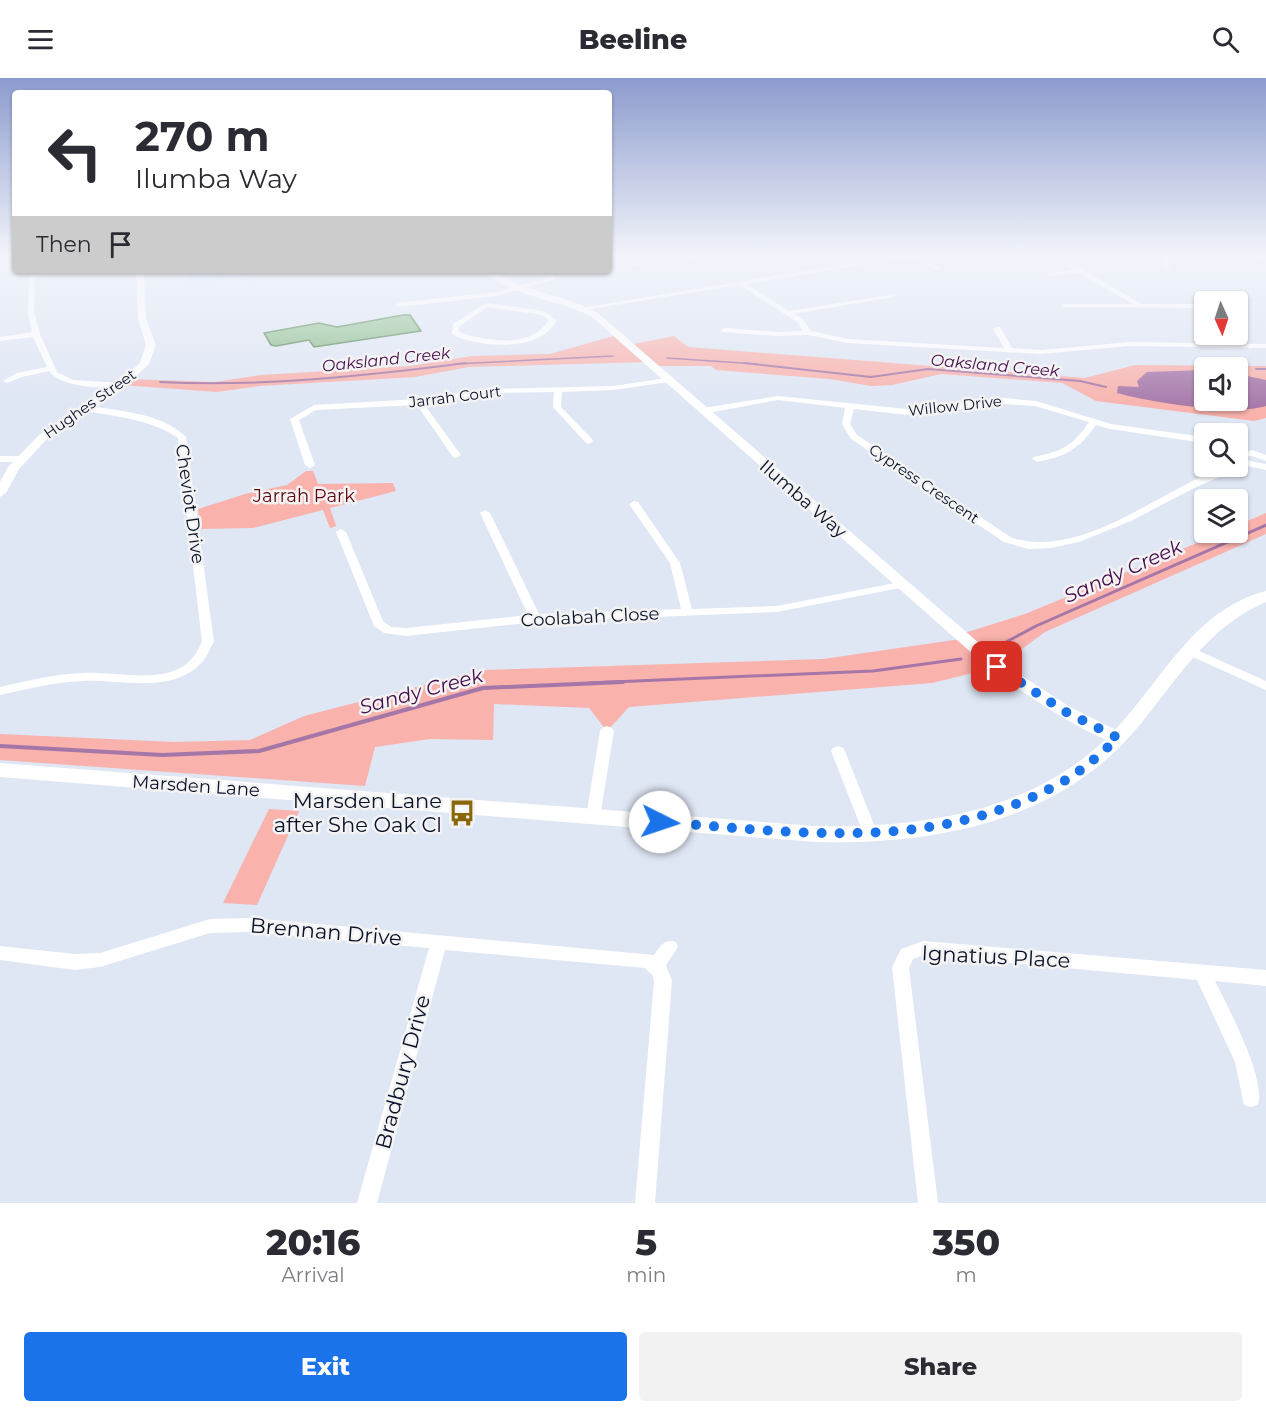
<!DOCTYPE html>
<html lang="en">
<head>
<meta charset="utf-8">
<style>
  :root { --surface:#fff; --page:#f2f2f3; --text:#2b2b33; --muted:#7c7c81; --accent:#1a73e8 }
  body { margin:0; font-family:Montserrat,sans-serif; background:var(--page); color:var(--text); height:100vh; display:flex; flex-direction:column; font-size:22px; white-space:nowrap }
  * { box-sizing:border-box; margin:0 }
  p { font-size:20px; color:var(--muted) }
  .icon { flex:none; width:33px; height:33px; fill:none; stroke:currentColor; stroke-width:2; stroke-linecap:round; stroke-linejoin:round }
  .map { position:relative; height:1125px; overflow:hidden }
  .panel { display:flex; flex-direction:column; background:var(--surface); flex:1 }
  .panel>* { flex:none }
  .banner { position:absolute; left:12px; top:12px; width:600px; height:183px; border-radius:6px; box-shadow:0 2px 4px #0004; background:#fff; color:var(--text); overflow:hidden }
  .needle { width:39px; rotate:177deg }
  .tools { position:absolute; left:1194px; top:213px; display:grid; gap:12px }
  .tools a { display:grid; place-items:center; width:54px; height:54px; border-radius:6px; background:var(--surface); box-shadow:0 2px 4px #0004; font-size:30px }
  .pin { position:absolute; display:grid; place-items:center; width:51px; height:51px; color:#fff; margin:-26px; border-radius:12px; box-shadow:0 3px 9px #0006 }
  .me { position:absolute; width:66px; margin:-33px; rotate:94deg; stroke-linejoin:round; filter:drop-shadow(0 0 4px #0008) }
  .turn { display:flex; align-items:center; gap:21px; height:126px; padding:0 24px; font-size:27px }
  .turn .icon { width:78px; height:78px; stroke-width:2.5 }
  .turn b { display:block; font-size:42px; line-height:51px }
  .then { display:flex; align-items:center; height:57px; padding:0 24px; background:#0003; gap:12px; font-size:22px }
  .eta { display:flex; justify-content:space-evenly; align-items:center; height:102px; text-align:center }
  .eta b { font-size:36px; font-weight:800; line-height:42px }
  .button { display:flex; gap:12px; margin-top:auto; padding:12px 24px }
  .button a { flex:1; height:69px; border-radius:6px; background:var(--accent); color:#fff; font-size:24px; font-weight:800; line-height:69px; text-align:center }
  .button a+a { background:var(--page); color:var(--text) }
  header { display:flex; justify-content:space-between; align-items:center; height:78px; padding:0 24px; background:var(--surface); font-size:27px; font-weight:800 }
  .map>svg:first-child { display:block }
</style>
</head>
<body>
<header><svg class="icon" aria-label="menu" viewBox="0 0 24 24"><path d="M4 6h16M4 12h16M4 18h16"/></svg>Beeline<svg class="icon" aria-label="search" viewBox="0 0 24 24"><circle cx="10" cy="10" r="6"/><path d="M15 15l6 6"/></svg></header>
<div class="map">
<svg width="1266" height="1125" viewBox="0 0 1266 1125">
  <rect width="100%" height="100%" fill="#dfe6f4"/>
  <path fill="#cddcfa" d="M186 192H283L190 205Z"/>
  <g fill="#f9b2ac" fill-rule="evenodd">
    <path d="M617 257 629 267 674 258 688 269 1085 300 1135 287 1266 288V340L1254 343 1096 323 1062 305 941 296 892 307 871 308 830 301 716 292 711 288H652L647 284 469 289 415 299 260 308 217 314 122 307 129 301 215 304 261 297 410 288 472 278 550 276ZM1204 290H1238V322H1204Z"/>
    <path d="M306 393H313L318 406 393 405 396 413 330 430 336 448 330 450 323 432 253 450 200 451 198 431 245 416 287 407Z"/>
    <path d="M1266 435V456L1045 554 997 589 932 605 629 629 607 653 589 630 494 626 493 662 430 661 375 669 365 708 0 682V656L174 664 250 662 304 638 483 592 823 581 961 561 958 557 1025 536 1221 455 1238 454V447Z"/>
    <path d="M269 731 299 733 257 827 223 825Z"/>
  </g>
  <path fill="#a576a8" d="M1204 292V322H1238V296L1266 302V328C1235 338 1149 324 1117 315L1118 308 1139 309 1137 303 1147 294Z"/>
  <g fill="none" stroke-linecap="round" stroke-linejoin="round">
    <g stroke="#a576a8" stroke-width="1.5">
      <path d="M667 280 757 286"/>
      <path d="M455 286 613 278"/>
    </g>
    <g stroke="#a576a8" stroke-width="2">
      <path d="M744 285 871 299 928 291 1080 303 1106 309"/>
      <path d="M1256 291H1266"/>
      <path d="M160 304C262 309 365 298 466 285"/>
    </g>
    <g stroke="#a576a8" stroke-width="3">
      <path d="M995 570 1036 548 1266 447"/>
      <path d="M589 605 873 593 961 581"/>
    </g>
    <path stroke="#a576a8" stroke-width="4" d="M0 668 162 677 259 673 483 610 623 604"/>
  </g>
  <path fill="#89bc89" stroke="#49804a" stroke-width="1.5" d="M403 237H410L421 253 314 269 309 262 276 268 271 267 264 255 319 245 337 249Z"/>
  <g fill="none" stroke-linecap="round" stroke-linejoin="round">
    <g fill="#fff" fill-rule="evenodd">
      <path d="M704 176H718L634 188 631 186Z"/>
      <path d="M908 176H922L916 178 941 191 936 192 909 179 747 206 789 233 895 216V218L893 219 794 236 803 241 811 253 848 261 1004 270 993 251 997 249H1000L1012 270 1041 272 1129 264 1266 266V270L1129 268 1041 276 848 265 808 257 778 258 722 254 721 252 725 250 778 254 803 253 797 244 740 207 584 232 581 230Z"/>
      <path d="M1050 176H1056L1142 226H1204V230L1062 229V227L1064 226H1133L1078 195 1047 198 1046 197 1049 195 1073 192Z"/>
      <path d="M1159 176H1165L1168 179V187L1171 193H1167L1162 187 1163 180Z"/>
      <path d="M1244 176H1251L1266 181V185Z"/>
      <path d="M48 192H58L35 199 34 234 40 256 57 294 73 302 122 305 126 307 125 309C106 311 61 310 49 293L22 299 7 305 3 303 17 295 47 289 33 259 0 263V259L32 254 28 234 29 198Z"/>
      <path d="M553 198 555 199V201L496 218 398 229 395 227 398 225 496 214Z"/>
      <path d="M486 225 544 233 557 242C552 249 548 255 540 259 520 271 472 268 452 256L453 246ZM487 229 542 237 549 242C534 264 511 264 487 261 477 259 467 258 459 253V249Z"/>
      <path d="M667 300H670V304L613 312 562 314 561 329 592 361 593 363 589 366 586 365 553 329 554 314 488 315 424 326 461 377 456 380 453 379 417 327 316 332 299 342 315 387 310 390 305 387 290 341 314 327 419 321 488 311 613 308Z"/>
      <path d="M778 318 907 331 1004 320 1036 323 1111 346 1204 359V365L1110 351 1096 347C1078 372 1067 378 1037 384L1032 381 1034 379C1062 373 1072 369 1089 344L1035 328 1004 326 907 337 854 331 850 346 857 357 1012 460C1070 477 1131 435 1181 409 1198 401 1218 388 1238 388V385L1241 384 1238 381V376L1252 372 1266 377V383L1251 378 1246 379 1250 383 1266 386V392L1248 388 1229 395 1194 410 1131 443 1079 464 1051 470 1028 471 1004 464 851 361 842 346 845 330 778 322 703 336 699 333 703 330Z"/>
      <path d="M84 327C117 333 161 334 186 359L214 564C210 570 207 579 202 584 173 617 121 601 82 603 55 604 27 611 0 617V609C27 603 54 596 82 595 111 593 156 605 182 589 192 583 197 574 202 564L178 360C148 340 115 339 81 332V328Z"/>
      <path d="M0 378H20L25 381 20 384H0Z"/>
      <path d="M634 423 638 424 680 485 692 531 777 528 900 504 906 507 900 510 777 534 535 544 406 558 384 555 374 548 336 454 341 451 346 454 383 543 391 549 406 550 528 537 480 435 485 432 490 435 539 536 681 531 670 485 629 426Z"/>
      <path d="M1190 569 1266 603V612L1186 576 1184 573 1186 570Z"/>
      <path d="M607 648 612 650 614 653 600 739 598 743 593 745 588 743 586 739 600 653 602 650Z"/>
      <path d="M838 668 843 670 845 673 878 757 876 761 871 763 866 761 864 757 831 673 833 670Z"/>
      <path d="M251 840 654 877C660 869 664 860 676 864L678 869 666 887 672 903 655 1125H635L654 903 653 898 645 890 445 872 377 1125H357L429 870 251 854 210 855 100 889 75 892 0 882V868L75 876 100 875 210 841Z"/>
      <path d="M923 863 1266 892V908L1215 903C1228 929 1266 1000 1258 1027L1251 1029 1244 1027 1235 984 1197 902 923 877 913 881 909 890 938 1125H918L892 889 901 871Z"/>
    </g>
    <g fill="#fff" fill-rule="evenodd">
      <path d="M136 192H144L146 241 156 267 149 286 119 314 47 361 19 391 6 415 0 419V404L8 389 39 357 111 310 140 285 146 267 138 241Z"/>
      <path d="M483 192C496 192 505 202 517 206 545 216 572 221 598 235L1002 585 1070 629 1124 656 1126 660 1124 664C1102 671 1013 607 992 593L592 239C558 220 511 220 483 192Z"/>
    </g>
    <path fill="#fff" fill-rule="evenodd" d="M1266 513V524C1207 549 1177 602 1138 649 1059 745 932 767 815 764L0 699V685L815 748C923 750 1036 734 1114 653 1161 604 1194 531 1266 513Z"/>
  </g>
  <linearGradient id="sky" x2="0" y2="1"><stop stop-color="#8d9bce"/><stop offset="0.53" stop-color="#f1f4fa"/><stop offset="1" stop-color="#f1f4fa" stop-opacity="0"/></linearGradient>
  <rect width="1266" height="333" fill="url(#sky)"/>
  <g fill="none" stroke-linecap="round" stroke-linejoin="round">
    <path stroke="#1a73e8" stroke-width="10" stroke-dasharray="0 18" d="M660 744C795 754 927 775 1053 709 1078 697 1098 678 1118 660L1064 633 997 589"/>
  </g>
  <defs>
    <g id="bus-bare" transform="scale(2.07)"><path d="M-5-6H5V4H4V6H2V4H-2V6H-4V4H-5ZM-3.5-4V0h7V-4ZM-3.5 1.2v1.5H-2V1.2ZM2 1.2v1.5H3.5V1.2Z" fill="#8a6705" stroke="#f3f3f3" stroke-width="2.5" paint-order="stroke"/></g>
  </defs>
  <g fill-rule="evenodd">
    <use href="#bus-bare" x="462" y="735"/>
  </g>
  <g text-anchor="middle" stroke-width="5" stroke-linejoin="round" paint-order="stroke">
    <g font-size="15" fill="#071128" stroke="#f3f3f3">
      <text transform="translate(455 319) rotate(-7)" y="5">Jarrah Court</text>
      <text transform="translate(90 326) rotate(-35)" y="5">Hughes Street</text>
      <text transform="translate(955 328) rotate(-6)" y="5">Willow Drive</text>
      <text transform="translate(924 406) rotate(34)" y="5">Cypress Crescent</text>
    </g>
    <g font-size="16" font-style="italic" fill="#460a4b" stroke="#f3f3f3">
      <text transform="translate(386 281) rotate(-6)" y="6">Oaksland Creek</text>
      <text transform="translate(995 287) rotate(5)" y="6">Oaksland Creek</text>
    </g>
    <g font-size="18" fill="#5f050d" stroke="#f3f3f3">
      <text x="304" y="424">Jarrah Park</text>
    </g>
    <g font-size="18" fill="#071128" stroke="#f3f3f3">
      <text transform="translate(803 421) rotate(41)" y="6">Ilumba Way</text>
      <text transform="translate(190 426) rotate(82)" y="6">Cheviot Drive</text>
      <text transform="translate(590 539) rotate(-3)" y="6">Coolabah Close</text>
      <text transform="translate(196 708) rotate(4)" y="6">Marsden Lane</text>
    </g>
    <g font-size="20" font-style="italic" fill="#460a4b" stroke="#f3f3f3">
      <text transform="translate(1123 493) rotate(-24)" y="7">Sandy Creek</text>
      <text transform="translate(421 613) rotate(-15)" y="7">Sandy Creek</text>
    </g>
    <g font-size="21" fill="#071128" stroke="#f3f3f3" text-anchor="end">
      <text x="442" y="730">Marsden Lane<tspan x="442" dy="24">after She Oak Cl</tspan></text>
    </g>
    <g font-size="21" fill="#071128" stroke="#f3f3f3">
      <text transform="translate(326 854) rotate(5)" y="7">Brennan Drive</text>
      <text transform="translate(996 879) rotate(3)" y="7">Ignatius Place</text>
      <text transform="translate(403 994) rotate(-75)" y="7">Bradbury Drive</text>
    </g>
  </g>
</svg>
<div class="tools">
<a><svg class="needle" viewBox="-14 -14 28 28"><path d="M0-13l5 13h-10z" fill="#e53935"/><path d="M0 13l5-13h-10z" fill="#7c7c81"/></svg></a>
<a><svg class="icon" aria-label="sound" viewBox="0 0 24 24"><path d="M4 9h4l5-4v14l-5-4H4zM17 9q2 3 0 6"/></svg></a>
<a><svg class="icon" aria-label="search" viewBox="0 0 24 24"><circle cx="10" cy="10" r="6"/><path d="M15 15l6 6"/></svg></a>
<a><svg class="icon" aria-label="layers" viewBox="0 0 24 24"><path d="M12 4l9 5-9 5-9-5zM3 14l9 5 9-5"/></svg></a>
</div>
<div class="pin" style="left:997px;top:589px;background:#d93025"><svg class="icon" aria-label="arrive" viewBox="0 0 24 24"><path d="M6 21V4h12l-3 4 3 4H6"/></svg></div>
<svg class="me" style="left:660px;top:744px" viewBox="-20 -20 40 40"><circle r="19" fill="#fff"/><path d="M0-13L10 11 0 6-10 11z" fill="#1a73e8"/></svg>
<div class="banner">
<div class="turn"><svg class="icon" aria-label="left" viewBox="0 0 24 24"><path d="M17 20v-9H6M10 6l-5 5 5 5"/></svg><div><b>270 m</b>Ilumba Way</div></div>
<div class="then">Then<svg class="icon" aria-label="arrive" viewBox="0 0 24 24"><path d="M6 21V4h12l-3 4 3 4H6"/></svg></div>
</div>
</div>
<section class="panel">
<div class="eta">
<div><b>20:16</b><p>Arrival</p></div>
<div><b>5</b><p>min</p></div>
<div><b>350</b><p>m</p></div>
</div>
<div class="button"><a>Exit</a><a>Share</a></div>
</section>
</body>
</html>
